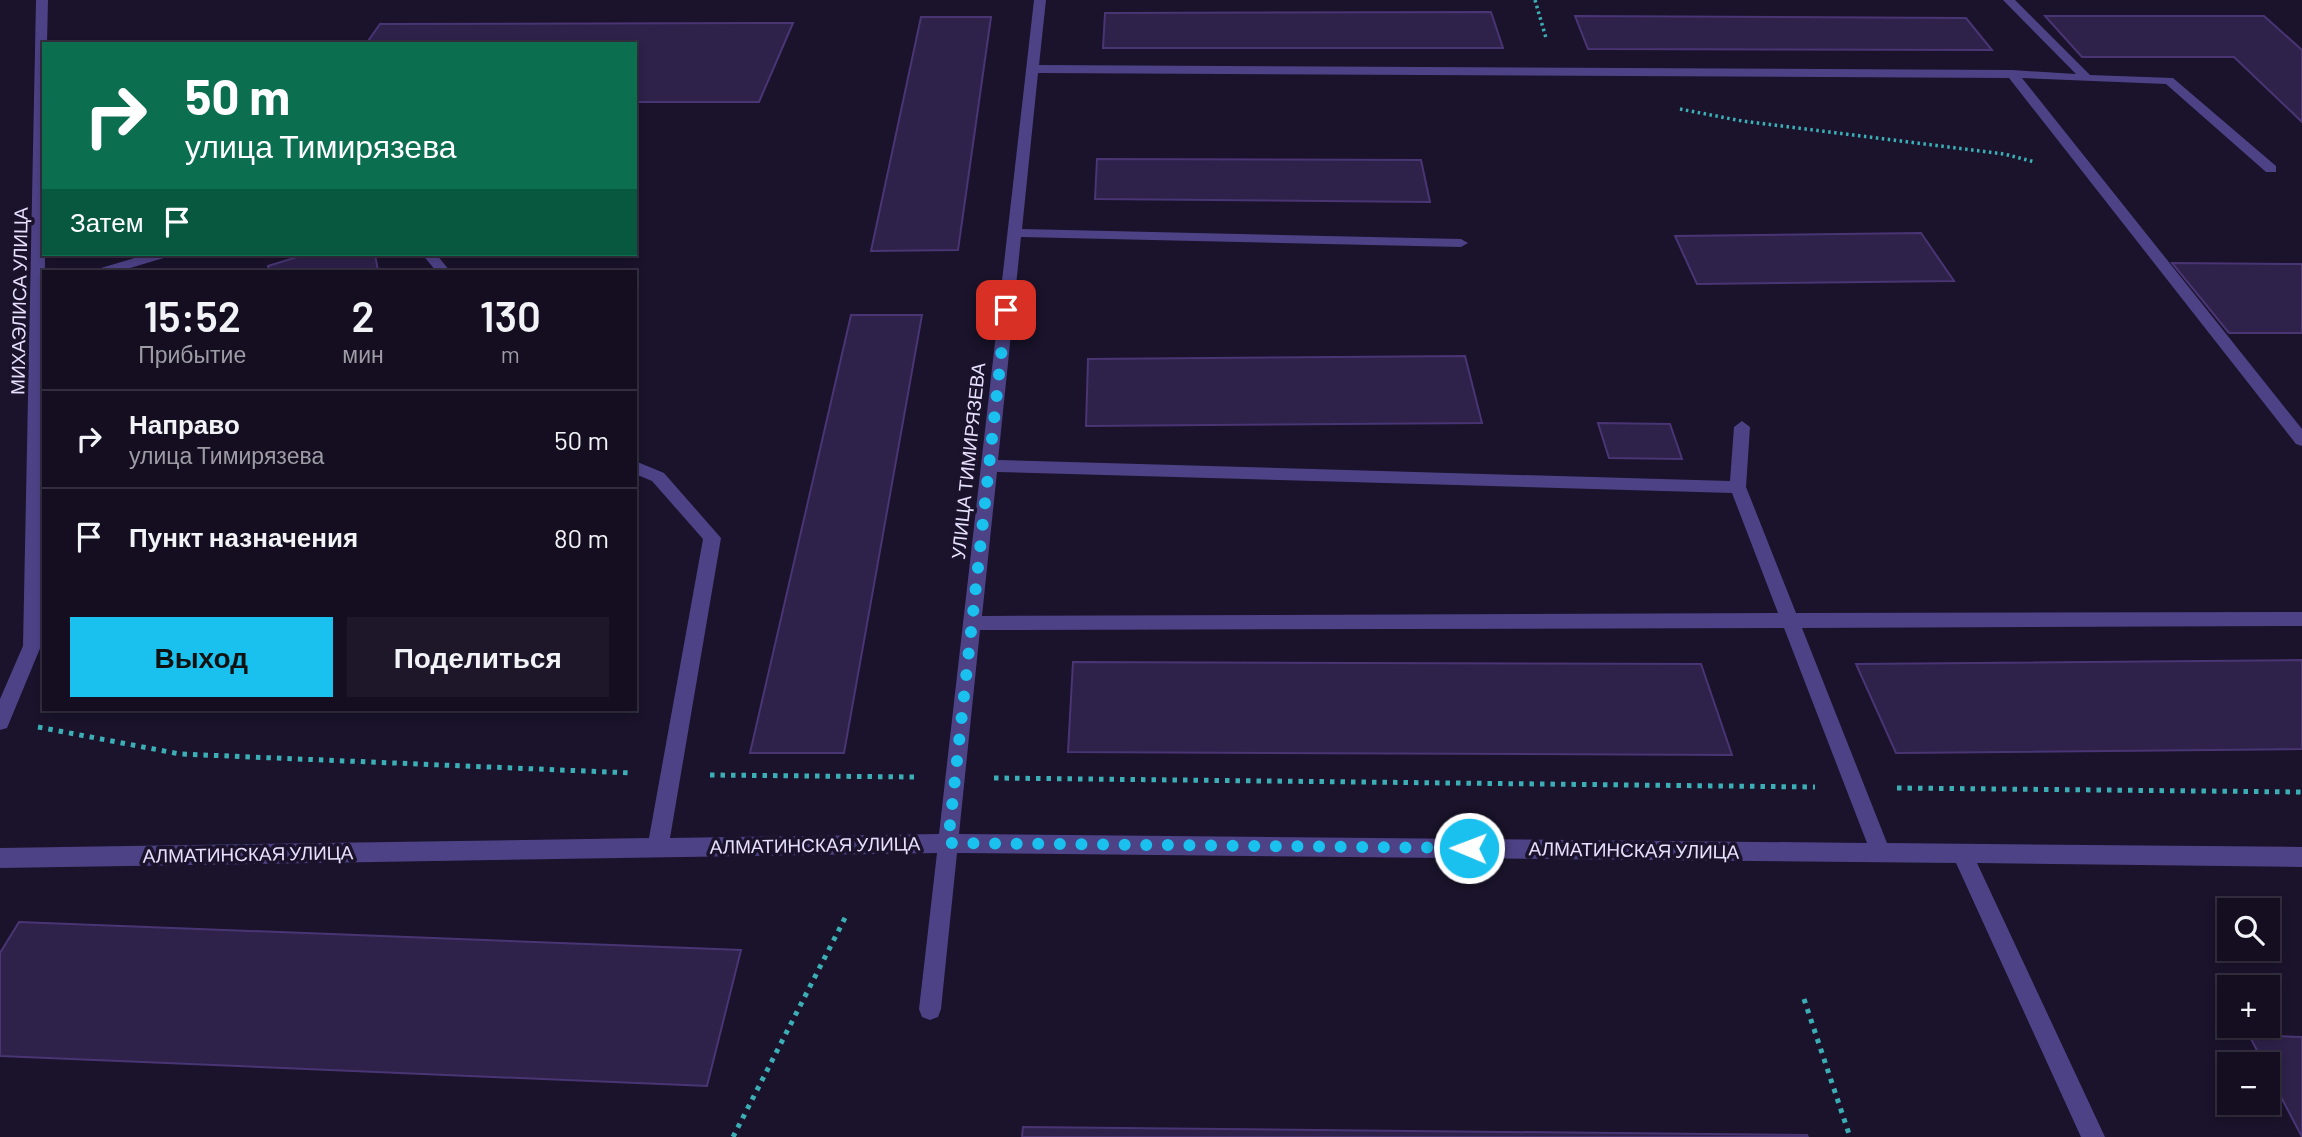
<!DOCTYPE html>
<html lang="ru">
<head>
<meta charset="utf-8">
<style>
  :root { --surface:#140e20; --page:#1d1729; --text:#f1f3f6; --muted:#9d9ca5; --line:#332e3e; --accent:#1ac0ee }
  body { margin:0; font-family:Barlow,sans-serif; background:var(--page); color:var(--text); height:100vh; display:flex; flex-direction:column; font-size:26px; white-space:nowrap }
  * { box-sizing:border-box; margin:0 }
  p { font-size:23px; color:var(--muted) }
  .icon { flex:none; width:38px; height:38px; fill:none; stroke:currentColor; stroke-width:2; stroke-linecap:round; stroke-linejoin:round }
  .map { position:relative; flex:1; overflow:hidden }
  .side { position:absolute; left:42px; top:270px; width:595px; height:441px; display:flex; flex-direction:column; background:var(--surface); border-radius:0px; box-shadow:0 4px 10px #0003,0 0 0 2px var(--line) }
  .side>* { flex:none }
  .hud { position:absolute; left:42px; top:42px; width:595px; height:214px; border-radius:0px; box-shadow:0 4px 10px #0003,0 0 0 2px var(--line); background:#0b6e4f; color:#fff; overflow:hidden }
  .fabs { position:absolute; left:2217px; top:898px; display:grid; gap:14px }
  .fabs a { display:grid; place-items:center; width:63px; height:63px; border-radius:0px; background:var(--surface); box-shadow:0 4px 10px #0003,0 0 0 2px var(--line); font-size:35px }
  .pin { position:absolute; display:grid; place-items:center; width:60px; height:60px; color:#fff; margin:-30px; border-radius:14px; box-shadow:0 4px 10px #0006 }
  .me { position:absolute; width:77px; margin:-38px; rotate:271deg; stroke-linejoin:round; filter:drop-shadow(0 0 5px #0008) }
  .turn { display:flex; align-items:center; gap:24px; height:147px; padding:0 28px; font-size:32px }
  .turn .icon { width:91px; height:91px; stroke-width:2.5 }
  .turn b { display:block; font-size:49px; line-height:60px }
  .then { display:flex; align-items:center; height:66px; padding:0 28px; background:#0003; gap:14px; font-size:26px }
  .eta { display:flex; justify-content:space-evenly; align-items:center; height:119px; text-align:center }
  .eta b { font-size:42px; font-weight:600; line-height:49px }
  .cta { display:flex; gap:14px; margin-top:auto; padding:14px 28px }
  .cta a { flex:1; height:80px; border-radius:0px; background:var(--accent); color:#111; font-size:28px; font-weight:600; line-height:80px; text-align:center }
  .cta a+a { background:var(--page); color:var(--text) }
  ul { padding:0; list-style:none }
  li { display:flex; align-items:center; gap:21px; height:98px; padding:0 28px; border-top:2px solid var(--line) }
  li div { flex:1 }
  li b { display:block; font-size:26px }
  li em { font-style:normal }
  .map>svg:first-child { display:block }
</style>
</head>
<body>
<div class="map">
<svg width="2302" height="1137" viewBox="0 0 2302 1137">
  <rect width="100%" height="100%" fill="#1a132b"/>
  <g fill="#2e214a" stroke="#493574" stroke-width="2">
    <path d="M1491 12 1503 48H1103L1105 13Z"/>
    <path d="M1575 16 1966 18 1992 50 1588 49Z"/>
    <path d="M2045 16H2264L2302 50V122L2234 57H2082Z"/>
    <path d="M921 17H991L958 250 871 251Z"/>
    <path d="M793 23 759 102H635V44H366L380 24Z"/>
    <path d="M1097 159 1421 160 1430 202 1095 199Z"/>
    <path d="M1921 233 1954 281 1697 284 1675 236Z"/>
    <path d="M307 254H375L378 271H269L268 266Z"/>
    <path d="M2172 263 2302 264V333H2229Z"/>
    <path d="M851 315H922L844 753H750Z"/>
    <path d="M1465 356 1482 423 1086 426 1088 359Z"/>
    <path d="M1598 423 1670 424 1682 459 1609 458Z"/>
    <path d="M2302 660V749L1896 753 1856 664Z"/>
    <path d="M1073 662 1701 664 1732 755 1068 752Z"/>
    <path d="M19 922 741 950 707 1086 0 1056V953Z"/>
    <path d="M2249 1035 2302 1037V1137L2268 1072V1064H2264Z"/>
    <path d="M1023 1127 1807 1135 1808 1137H1022Z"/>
  </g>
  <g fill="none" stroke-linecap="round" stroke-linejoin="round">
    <g stroke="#3bafb5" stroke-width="3.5" stroke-dasharray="2.5 3.5" stroke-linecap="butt">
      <path d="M1535 0 1546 38"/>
      <path d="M1680 109 1742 121 2004 154 2035 162"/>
    </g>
    <g stroke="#3bafb5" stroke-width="5" stroke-dasharray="4.5 6" stroke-linecap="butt">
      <path d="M38 727 180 754 632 773"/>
      <path d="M710 775 915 777"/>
      <path d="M994 778 1815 787"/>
      <path d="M1897 788 2302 792"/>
      <path d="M1804 999 1850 1137"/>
      <path d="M733 1137 846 916"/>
    </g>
    <g fill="#4d4286" fill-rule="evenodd">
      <path d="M36 0H48L47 44H44L45 254 41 646 7 728 0 730V699L23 646Z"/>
      <path d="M1034 0H1046L1039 65 2012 70 2076 74 2003 0H2015L2090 75 2173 78 2276 166V172H2266L2166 84 2022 78 2302 429V446L2296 444 2009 78 1038 73 1022 229 1461 239 1468 243 1461 247 1021 237 998 460 1730 481 1734 427 1742 421 1750 427 1746 487 1796 613 2302 612V626L1802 628 1887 843 2302 847V867L1977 863 2105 1137H2081L1956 863 957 853 941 1009 938 1017 930 1020 922 1017 919 1009 937 853 0 868V848L649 838 703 539 652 481 635 474V461L664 473 721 538 670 838 939 834ZM997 472 1732 493 1778 613 982 616ZM1784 628 1867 843 959 834 980 630Z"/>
      <path d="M148 254H169L167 257 120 271H99L101 268Z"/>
      <path d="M422 254H436L450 271H436Z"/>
    </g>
  </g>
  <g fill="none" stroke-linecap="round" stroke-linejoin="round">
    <path stroke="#1ac0ee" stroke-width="12" stroke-dasharray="0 21.6" d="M1006 310 948 843 1469 848"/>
  </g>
  <g text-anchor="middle" stroke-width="7" stroke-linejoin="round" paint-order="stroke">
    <g font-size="19" fill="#e6dffd" stroke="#1a132b">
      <text transform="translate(19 301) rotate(-89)" y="7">МИХАЭЛИСА УЛИЦА</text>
      <text transform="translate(968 461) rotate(-84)" y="7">УЛИЦА ТИМИРЯЗЕВА</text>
      <text transform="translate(815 845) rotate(-1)" y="7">АЛМАТИНСКАЯ УЛИЦА</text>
      <text transform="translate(1634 850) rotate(1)" y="7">АЛМАТИНСКАЯ УЛИЦА</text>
      <text transform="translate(248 854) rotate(-1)" y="7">АЛМАТИНСКАЯ УЛИЦА</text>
    </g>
  </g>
</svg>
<div class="fabs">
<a><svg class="icon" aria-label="search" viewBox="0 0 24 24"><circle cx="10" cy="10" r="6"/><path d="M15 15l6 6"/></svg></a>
<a>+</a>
<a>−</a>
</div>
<div class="pin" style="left:1006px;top:310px;background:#d93025"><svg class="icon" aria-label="arrive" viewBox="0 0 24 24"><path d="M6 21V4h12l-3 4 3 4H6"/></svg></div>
<svg class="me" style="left:1469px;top:848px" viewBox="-20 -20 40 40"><circle r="17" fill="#1ac0ee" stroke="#fff" stroke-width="3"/><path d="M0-11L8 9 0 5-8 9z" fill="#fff"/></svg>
<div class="hud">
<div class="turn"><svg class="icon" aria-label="right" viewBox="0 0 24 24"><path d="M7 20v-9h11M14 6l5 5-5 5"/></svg><div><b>50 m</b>улица Тимирязева</div></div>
<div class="then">Затем<svg class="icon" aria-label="arrive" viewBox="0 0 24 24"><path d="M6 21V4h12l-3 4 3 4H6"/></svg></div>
</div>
<section class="side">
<div class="eta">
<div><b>15:52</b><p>Прибытие</p></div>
<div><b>2</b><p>мин</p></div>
<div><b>130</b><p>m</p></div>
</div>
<ul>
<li><svg class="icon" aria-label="right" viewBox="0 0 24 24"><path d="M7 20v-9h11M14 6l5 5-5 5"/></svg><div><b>Направо</b><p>улица Тимирязева</p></div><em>50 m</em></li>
<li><svg class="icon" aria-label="arrive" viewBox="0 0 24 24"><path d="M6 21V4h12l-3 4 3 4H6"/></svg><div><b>Пункт назначения</b></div><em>80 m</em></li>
</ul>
<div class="cta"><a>Выход</a><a>Поделиться</a></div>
</section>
</div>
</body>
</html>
